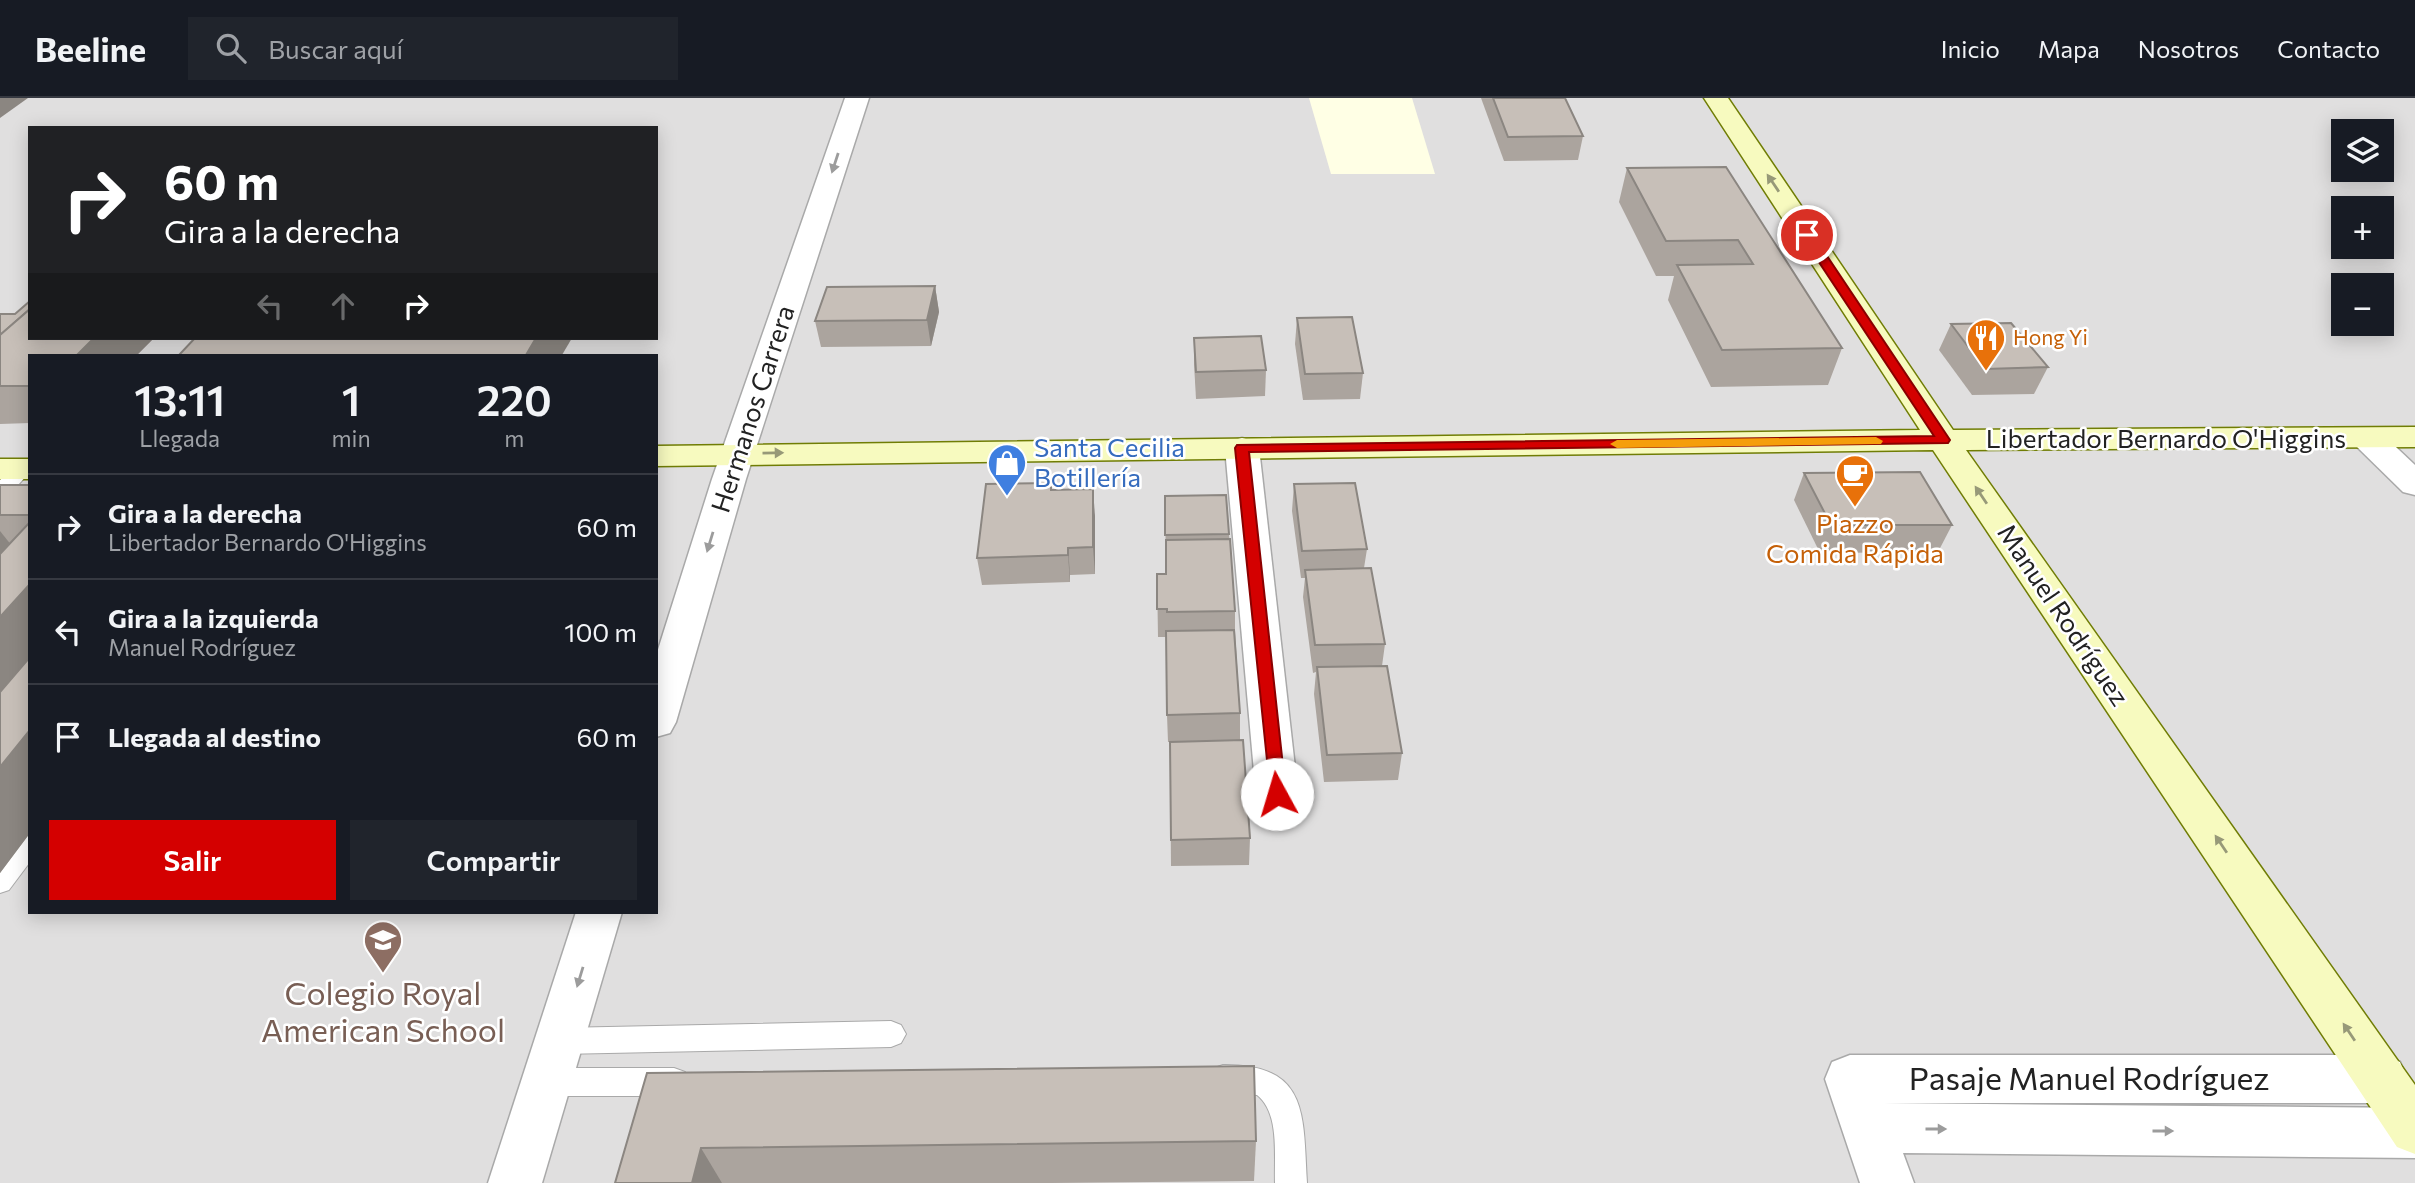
<!DOCTYPE html>
<html lang="es">
<head>
<meta charset="utf-8">
<style>
  :root { --surface:#171b24; --page:#20242c; --text:#f1f3f6; --muted:#9ea1a6; --line:#363941; --accent:#d40000 }
  body { margin:0; font-family:Commissioner,sans-serif; background:var(--page); color:var(--text); height:100vh; display:flex; flex-direction:column; font-size:26px; white-space:nowrap }
  * { box-sizing:border-box; margin:0 }
  p { font-size:23px; color:var(--muted) }
  .icon { flex:none; width:38px; height:38px; fill:none; stroke:currentColor; stroke-width:2; stroke-linecap:round; stroke-linejoin:round }
  .map { position:relative; flex:1; overflow:hidden }
  .panel { position:absolute; left:28px; top:256px; width:630px; height:560px; display:flex; flex-direction:column; background:var(--surface); border-radius:0px; box-shadow:0 4px 18px #0003 }
  .panel>* { flex:none }
  .top-card { position:absolute; left:28px; top:28px; width:630px; height:214px; border-radius:0px; box-shadow:0 4px 18px #0003; background:#202124; color:#fff; overflow:hidden }
  .buttons { position:absolute; left:2331px; top:21px; display:grid; gap:14px }
  .buttons a { display:grid; place-items:center; width:63px; height:63px; border-radius:0px; background:var(--surface); box-shadow:0 4px 18px #0003; font-size:35px }
  .pin { position:absolute; display:grid; place-items:center; width:60px; height:60px; color:#fff; margin:-30px; border:4px solid #fff; border-radius:50%; box-shadow:0 2px 7px #0007 }
  .me { position:absolute; width:77px; margin:-38px; rotate:354deg; stroke-linejoin:round; filter:drop-shadow(0 0 5px #0008) }
  .turn { display:flex; align-items:center; gap:24px; height:147px; padding:0 21px; font-size:32px }
  .turn .icon { width:91px; height:91px; stroke-width:2.5 }
  .turn b { display:block; font-size:49px; line-height:60px }
  .lanes { display:flex; align-items:center; height:66px; padding:0 21px; background:#0003; justify-content:center; gap:35px; direction:ltr }
  .lanes .off { opacity:.35 }
  .eta { display:flex; justify-content:space-evenly; align-items:center; height:119px; text-align:center }
  .eta b { font-size:42px; font-weight:600; line-height:49px }
  .action { display:flex; gap:14px; margin-top:auto; padding:14px 21px }
  .action a { flex:1; height:80px; border-radius:0px; background:var(--accent); color:#fff; font-size:28px; font-weight:600; line-height:80px; text-align:center }
  .action a+a { background:var(--page); color:var(--text) }
  ul { padding:0; list-style:none }
  li { display:flex; align-items:center; gap:21px; height:105px; padding:0 21px; border-top:2px solid var(--line) }
  li div { flex:1 }
  li b { display:block; font-size:26px }
  li em { font-style:normal }
  header { display:flex; align-items:center; gap:42px; box-sizing:border-box; height:98px; padding:0 35px; background:var(--surface); border-bottom:2px solid var(--line) }
  header strong { font-size:33px }
  nav { display:flex; gap:38px; margin-inline-start:auto; font-size:24px }
  .search { width:490px; height:63px; background:var(--page); display:flex; align-items:center; gap:18px; box-sizing:border-box; padding:0 24px; border-radius:0px; color:var(--muted); font-size:26px }
  .map>svg:first-child { display:block }
</style>
</head>
<body>
<header>
<strong>Beeline</strong>
<div class="search"><svg class="icon" aria-label="search" viewBox="0 0 24 24"><circle cx="10" cy="10" r="6"/><path d="M15 15l6 6"/></svg>Buscar aquí</div>
<nav><a>Inicio</a><a>Mapa</a><a>Nosotros</a><a>Contacto</a></nav>
</header>
<div class="map">
<svg width="2415" height="1085" viewBox="0 0 2415 1085">
  <rect width="100%" height="100%" fill="#f2efe9"/>
  <path fill="#e0dfdf" fill-rule="evenodd" d="M0 0H2415V1085H0ZM30 30H656V240H30ZM2343 33H2382V72H2343ZM2343 110H2382V149H2343ZM2343 187H2382V226H2343ZM30 257H656V814H30Z"/>
  <path fill="#ffffe5" d="M1309 0H1412L1435 76H1331Z"/>
  <g fill="none" stroke-linecap="round" stroke-linejoin="round">
    <g stroke="#a9a9a9" stroke-width="2">
      <g id="lane">
        <path d="M22 365 29 367 30 374 7 399 0 400V382L15 367Z"/>
        <path d="M30 733V764L9 792 0 795V763L21 736Z"/>
        <path d="M891 923 901 927 906 936 901 945 891 949 560 956 550 953 545 943 550 933 560 930Z"/>
        <path d="M1223 967C1309 966 1303 1016 1307 1085H1275C1274 1058 1280 1015 1257 997L1223 995 1212 991 1208 981 1212 971Z"/>
        <path d="M547 970H674L685 974 689 984 685 994 674 998H547L536 994 532 984 536 974Z"/>
      </g>
    </g>
    <g stroke="#a9a9a9" stroke-width="3">
      <g id="street">
        <path d="M845 0H869L746 381 676 624 670 635 656 639V558L712 381Z"/>
        <path d="M2367 330 2379 333 2415 367V397L2403 394 2355 347 2351 340 2355 333Z"/>
        <path d="M1242 340 1254 343 1259 350 1298 696 1292 708 1277 713 1262 708 1256 696 1225 350 1230 343Z"/>
        <path d="M576 814H622L542 1085H488Z"/>
        <path d="M1850 957H2382L2400 964 2407 981 2400 998 2382 1005H1884L2415 1010V1060L1903 1055 1914 1085H1860L1825 981 1832 964Z"/>
      </g>
    </g>
    <g stroke="#707d05" stroke-width="3">
      <g id="secondary">
        <path d="M1704 0H1728L1953 332 2415 329V349L1966 352 2415 987V1056L2397 1049 1933 352 656 368V348L1920 332Z"/>
        <rect x="0" y="361" width="30" height="20"/>
      </g>
    </g>
    <use href="#lane" fill="#fff" fill-rule="evenodd"/>
    <use href="#street" fill="#fff" fill-rule="evenodd"/>
    <use href="#secondary" fill="#f7fabf" fill-rule="evenodd"/>
  </g>
  <g fill="#aba49e">
    <path d="M1481 0H1565L1583 38 1578 62 1504 63Z"/>
    <path d="M1726 69 1842 250 1828 287 1711 289 1668 202 1674 178H1656L1619 104 1627 70Z"/>
    <path d="M935 188 939 214 931 248 821 249 815 223Z"/>
    <path d="M0 216 30 240H154L137 257H30V325L0 326Z"/>
    <path d="M1297 220 1363 275 1360 301 1303 302 1295 246Z"/>
    <path d="M1951 226 2048 269 2034 296 1972 297 1939 252Z"/>
    <path d="M1194 240 1266 272 1265 298 1196 301 1194 266Z"/>
    <path d="M1804 375 1952 427 1938 454 1820 455 1794 402Z"/>
    <path d="M1294 386 1367 451 1364 470 1385 546 1382 568 1402 655 1398 682 1324 684 1314 596 1316 574 1313 575 1303 499 1305 480H1301L1292 413Z"/>
    <path d="M0 387H30V735L0 775Z"/>
    <path d="M1052 392 1095 418V476L1070 477V484L982 487 977 460Z"/>
    <path d="M1165 398 1229 436 1235 513V532L1240 615V642L1250 740 1249 767 1171 768 1170 644H1168L1167 617 1166 539H1158L1157 476H1166Z"/>
    <path d="M647 975 1256 1043 1254 1083 1052 1085H615Z"/>
  </g>
  <g fill="#8b8681">
    <path d="M0 0H28L0 20Z"/>
    <path d="M935 188 939 214 931 248 927 222Z"/>
    <path d="M94 240H154L137 257H77Z"/>
    <path d="M536 240H572L562 257H526Z"/>
    <path d="M1093 391 1095 418V476L1093 449Z"/>
    <path d="M0 433 24 463 0 490Z"/>
    <path d="M1068 450 1070 477V484L1068 457Z"/>
    <path d="M30 486V578L0 614V519Z"/>
    <path d="M30 632V735L0 775V669Z"/>
    <path d="M701 1050 722 1085H692Z"/>
  </g>
  <g fill="#c7bfb8" stroke="#8b8681" stroke-width="2">
    <path d="M1493 0H1565L1583 38 1508 39Z"/>
    <path d="M1726 69 1842 250 1722 252 1677 167 1753 166 1738 142 1666 143 1627 70Z"/>
    <path d="M935 188 927 222 815 223 827 189Z"/>
    <path d="M30 203V211L0 237V216H15Z"/>
    <path d="M30 211V240H94L77 257H30V288H0V237Z"/>
    <path d="M1352 219 1363 275 1305 276 1297 220Z"/>
    <path d="M2011 225 2048 269 1985 271 1951 226Z"/>
    <path d="M1261 238 1266 272 1196 274 1194 240Z"/>
    <path d="M195 240H536L526 257H179Z"/>
    <path d="M1920 374 1952 427H1831L1804 375Z"/>
    <path d="M1051 385V392L1093 391V449L1068 450V457L977 460 986 386Z"/>
    <path d="M1355 385 1367 451 1302 453 1294 386Z"/>
    <rect x="0" y="387" width="30" height="30"/>
    <path d="M1226 397 1229 436 1165 437V398Z"/>
    <path d="M30 424V486L0 519V456Z"/>
    <path d="M1230 441 1235 513 1167 514V511H1157V476H1166V442Z"/>
    <path d="M1371 470 1385 546 1315 547 1305 472Z"/>
    <path d="M1234 532 1240 615 1167 617 1166 533Z"/>
    <path d="M30 559V632L0 669V594Z"/>
    <path d="M1387 568 1402 655 1327 657 1317 569Z"/>
    <path d="M1243 642 1250 740 1171 742 1170 644Z"/>
    <path d="M1254 968 1256 1043 701 1050 692 1085H615L647 975Z"/>
  </g>
  <defs><path id="oneway-solid" d="M-6-.8H1V-3.2L6.5 0L1 3.2V.8H-6Z" transform="scale(1.75)"/></defs>
  <g fill="#9c9c9c">
    <use href="#oneway-solid" transform="translate(835 65) rotate(108)"/>
    <use href="#oneway-solid" transform="translate(710 444) rotate(107)"/>
    <use href="#oneway-solid" transform="translate(580 879) rotate(107)"/>
    <use href="#oneway-solid" transform="translate(1936 1031)"/>
    <use href="#oneway-solid" transform="translate(2163 1033)"/>
  </g>
  <g fill="#979978">
    <use href="#oneway-solid" transform="translate(1773 85) rotate(-124)"/>
    <use href="#oneway-solid" transform="translate(773 355) rotate(-1)"/>
    <use href="#oneway-solid" transform="translate(1981 397) rotate(-124)"/>
    <use href="#oneway-solid" transform="translate(2221 746) rotate(-124)"/>
    <use href="#oneway-solid" transform="translate(2349 934) rotate(-124)"/>
  </g>
  <path fill="#d40000" stroke="#8a0000" stroke-width="2" d="M1807 133 1813 137 1950 342 1948 345 1249 354 1286 696 1283 701H1271L1235 350 1237 347 1934 338 1801 137Z"/>
  <path fill="#f59e0b" d="M1876 339 1883 343 1881 346 1617 350 1610 346 1617 342Z"/>
  <defs>
    <g id="restaurant-pin" transform="scale(2.0125)"><path d="M0 17L-7.5 6A9.5 9.5 0 1 1 7.5 6Z" fill="#e8710a" stroke="#fff"/><path d="M-5-6h1v4h1v-4h1v4h1v-4h1v5L-1.5 .5V6h-2V.5L-5-1ZM5-6V6H3V1.5H1.5Q1.5-4 5-6Z" fill="#fff"/></g>
    <g id="shop-pin" transform="scale(2.0125)"><path d="M0 17L-7.5 6A9.5 9.5 0 1 1 7.5 6Z" fill="#3f7fe0" stroke="#fff"/><path d="M-5-2.5h2.3a2.7 3.5 0 0 1 5.4 0H5L5.5 6h-11ZM-1.5-2.5h3a1.5 2.3 0 0 0-3 0Z" fill="#fff"/></g>
    <g id="cafe-pin" transform="scale(2.0125)"><path d="M0 17L-7.5 6A9.5 9.5 0 1 1 7.5 6Z" fill="#e8710a" stroke="#fff"/><path d="M-5.5-4.5H6V0H3Q3 3.5 0 3.5H-2.5Q-5.5 3.5-5.5 0ZM3-3.2v2h1.7v-2ZM-6 4.5H4V6H-6Z" fill="#fff"/></g>
    <g id="school-pin" transform="scale(2.0125)"><path d="M0 17L-7.5 6A9.5 9.5 0 1 1 7.5 6Z" fill="#8d6e63" stroke="#fff"/><path d="M0-5L7-2L0 1L-7-2ZM-4 1L0 2.5L4 1V4Q0 6-4 4Z" fill="#fff"/></g>
  </defs>
  <g fill-rule="evenodd">
    <use href="#restaurant-pin" x="1986" y="240"/>
    <use href="#shop-pin" x="1007" y="365"/>
    <use href="#cafe-pin" x="1855" y="376"/>
    <use href="#school-pin" x="383" y="842"/>
  </g>
  <g text-anchor="middle" stroke-width="5" stroke-linejoin="round" paint-order="stroke">
    <g font-size="21" fill="#c56008" stroke="#fff" text-anchor="start">
      <text x="2013" y="247">Hong Yi</text>
    </g>
    <g font-size="26" fill="#222" stroke="#fff">
      <text transform="translate(753 311) rotate(-72)" y="9">Hermanos Carrera</text>
      <text x="2166" y="350">Libertador Bernardo O'Higgins</text>
      <text transform="translate(2063 517) rotate(56)" y="9">Manuel Rodríguez</text>
    </g>
    <g font-size="26" fill="#366cbe" stroke="#fff" text-anchor="start">
      <text x="1034" y="359">Santa Cecilia<tspan x="1034" dy="30">Botillería</tspan></text>
    </g>
    <g font-size="26" fill="#c56008" stroke="#fff">
      <text x="1855" y="435">Piazzo<tspan x="1855" dy="30">Comida Rápida</tspan></text>
    </g>
    <g font-size="32" fill="#785e54" stroke="#fff">
      <text x="383" y="907">Colegio Royal<tspan x="383" dy="37">American School</tspan></text>
    </g>
    <g font-size="32" fill="#222" stroke="#fff">
      <text x="2089" y="992">Pasaje Manuel Rodríguez</text>
    </g>
  </g>
</svg>
<div class="buttons">
<a><svg class="icon" aria-label="layers" viewBox="0 0 24 24"><path d="M12 4l9 5-9 5-9-5zM3 14l9 5 9-5"/></svg></a>
<a>+</a>
<a>−</a>
</div>
<div class="pin" style="left:1807px;top:137px;background:#d93025"><svg class="icon" aria-label="arrive" viewBox="0 0 24 24"><path d="M6 21V4h12l-3 4 3 4H6"/></svg></div>
<svg class="me" style="left:1277px;top:696px" viewBox="-20 -20 40 40"><circle r="19" fill="#fff"/><path d="M0-13L10 11 0 6-10 11z" fill="#d40000"/></svg>
<div class="top-card">
<div class="turn"><svg class="icon" aria-label="right" viewBox="0 0 24 24"><path d="M7 20v-9h11M14 6l5 5-5 5"/></svg><div><b>60 m</b>Gira a la derecha</div></div>
<div class="lanes"><svg class="icon off" aria-label="left" viewBox="0 0 24 24"><path d="M17 20v-9H6M10 6l-5 5 5 5"/></svg><svg class="icon off" aria-label="ahead" viewBox="0 0 24 24"><path d="M12 20V5M6 11l6-6 6 6"/></svg><svg class="icon" aria-label="right" viewBox="0 0 24 24"><path d="M7 20v-9h11M14 6l5 5-5 5"/></svg></div>
</div>
<section class="panel">
<div class="eta">
<div><b>13:11</b><p>Llegada</p></div>
<div><b>1</b><p>min</p></div>
<div><b>220</b><p>m</p></div>
</div>
<ul>
<li><svg class="icon" aria-label="right" viewBox="0 0 24 24"><path d="M7 20v-9h11M14 6l5 5-5 5"/></svg><div><b>Gira a la derecha</b><p>Libertador Bernardo O'Higgins</p></div><em>60 m</em></li>
<li><svg class="icon" aria-label="left" viewBox="0 0 24 24"><path d="M17 20v-9H6M10 6l-5 5 5 5"/></svg><div><b>Gira a la izquierda</b><p>Manuel Rodríguez</p></div><em>100 m</em></li>
<li><svg class="icon" aria-label="arrive" viewBox="0 0 24 24"><path d="M6 21V4h12l-3 4 3 4H6"/></svg><div><b>Llegada al destino</b></div><em>60 m</em></li>
</ul>
<div class="action"><a>Salir</a><a>Compartir</a></div>
</section>
</div>
</body>
</html>
